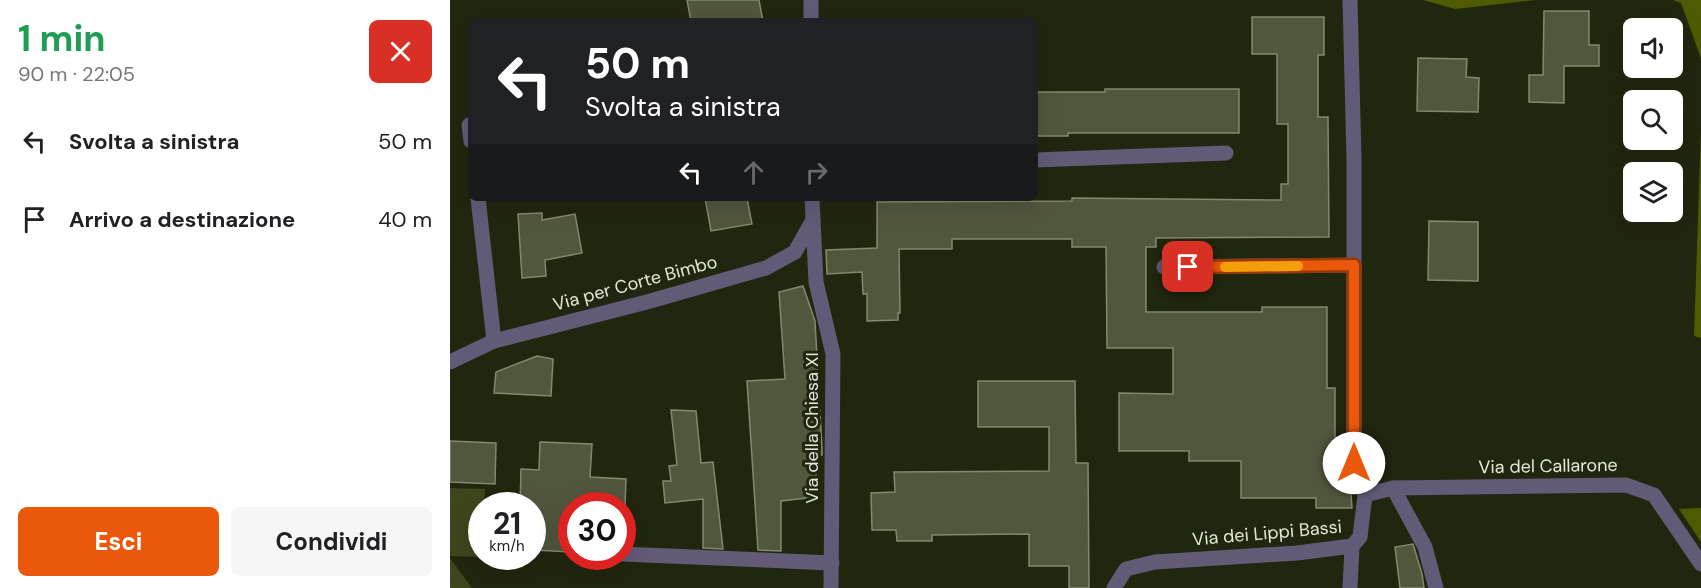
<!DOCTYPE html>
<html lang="it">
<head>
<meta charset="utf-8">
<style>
  :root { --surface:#fff; --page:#f6f6f6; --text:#202124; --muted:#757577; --accent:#ea580c }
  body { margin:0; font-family:"DM Sans",sans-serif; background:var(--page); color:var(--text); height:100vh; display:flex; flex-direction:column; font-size:22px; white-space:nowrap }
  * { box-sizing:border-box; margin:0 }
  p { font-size:20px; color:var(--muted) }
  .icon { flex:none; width:33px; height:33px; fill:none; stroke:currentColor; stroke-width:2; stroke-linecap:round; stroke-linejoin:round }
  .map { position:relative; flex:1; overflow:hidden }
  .drawer { display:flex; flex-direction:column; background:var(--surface); width:450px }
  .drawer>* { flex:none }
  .hud { position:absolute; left:18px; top:18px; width:570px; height:183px; border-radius:9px; box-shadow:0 6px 24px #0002; background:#202124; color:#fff; overflow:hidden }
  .buttons { position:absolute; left:1173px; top:18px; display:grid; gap:12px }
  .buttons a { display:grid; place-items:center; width:60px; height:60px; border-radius:9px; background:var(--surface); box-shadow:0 6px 24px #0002; font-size:30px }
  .speed { position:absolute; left:18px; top:492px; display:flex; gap:12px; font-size:30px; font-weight:700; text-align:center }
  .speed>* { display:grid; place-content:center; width:78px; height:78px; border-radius:50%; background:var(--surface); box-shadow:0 6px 24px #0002; line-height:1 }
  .speed small { font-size:15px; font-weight:400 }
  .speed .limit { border:9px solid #d22; background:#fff; color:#111 }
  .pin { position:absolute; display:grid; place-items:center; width:51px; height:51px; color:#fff; margin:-26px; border-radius:12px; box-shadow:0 3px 9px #0006 }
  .me { position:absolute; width:66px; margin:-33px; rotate:0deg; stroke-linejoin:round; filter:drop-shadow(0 0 4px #0008) }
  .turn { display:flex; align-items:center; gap:21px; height:126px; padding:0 18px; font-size:27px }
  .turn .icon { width:78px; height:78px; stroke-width:2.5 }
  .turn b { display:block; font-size:42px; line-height:51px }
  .lanes { display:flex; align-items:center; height:57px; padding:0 18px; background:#0003; justify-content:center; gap:30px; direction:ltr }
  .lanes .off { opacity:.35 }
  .round { display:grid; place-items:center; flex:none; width:63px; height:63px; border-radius:9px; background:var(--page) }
  .summary { display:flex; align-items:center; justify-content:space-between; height:102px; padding:0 18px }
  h1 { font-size:36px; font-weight:700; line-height:45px; color:#1e9e55 }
  .action { display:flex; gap:12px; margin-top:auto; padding:12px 18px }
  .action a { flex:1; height:69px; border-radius:9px; background:var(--accent); color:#fff; font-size:24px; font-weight:700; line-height:69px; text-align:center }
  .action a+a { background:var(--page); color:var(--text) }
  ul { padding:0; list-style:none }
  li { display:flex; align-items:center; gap:18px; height:78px; padding:0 18px }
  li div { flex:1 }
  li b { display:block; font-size:22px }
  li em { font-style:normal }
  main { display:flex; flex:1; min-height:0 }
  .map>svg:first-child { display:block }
</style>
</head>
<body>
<main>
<section class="drawer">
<div class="summary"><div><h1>1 min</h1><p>90 m · 22:05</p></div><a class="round" style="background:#d93025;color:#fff"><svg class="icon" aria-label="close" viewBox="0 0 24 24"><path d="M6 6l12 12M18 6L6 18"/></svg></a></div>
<ul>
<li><svg class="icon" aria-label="left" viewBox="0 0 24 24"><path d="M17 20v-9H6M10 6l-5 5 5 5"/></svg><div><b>Svolta a sinistra</b></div><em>50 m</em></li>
<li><svg class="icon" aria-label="arrive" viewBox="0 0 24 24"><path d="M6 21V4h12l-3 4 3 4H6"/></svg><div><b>Arrivo a destinazione</b></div><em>40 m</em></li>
</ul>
<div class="action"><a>Esci</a><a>Condividi</a></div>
</section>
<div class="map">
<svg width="1251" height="588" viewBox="0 0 1251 588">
  <rect width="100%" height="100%" fill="#21260e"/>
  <g fill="#3e461d">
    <path d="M0 488 35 489 34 505 32 506V557L0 556Z"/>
    <path d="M0 558 22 588H0Z"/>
  </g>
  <g fill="#4f5b02">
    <path d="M973 0H1086L1005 9Z"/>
    <path d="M1223 0H1251V58L1231 3Z"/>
    <path d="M1251 130V338L1244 336Z"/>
    <path d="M1251 508V542L1229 509Z"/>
  </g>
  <g fill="#51573d" stroke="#83896d" stroke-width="1.5">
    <path d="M237 0H309L313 21H241Z"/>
    <path d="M1094 11H1139V45H1149V66H1114V103L1079 102V75H1093Z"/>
    <path d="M802 17H874V55H868V117H878L879 237 706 238V247H696V312H812V307H877V388H885V481H900L902 508H866V498H791V461H739V451H669V393L723 394V348H657L656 247H622V239H502V249H449L450 313H448V320L417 321V294H413L412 272 377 274 376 250 427 248V202L622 201V198L831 200V184H838V124H827V54H802Z"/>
    <path d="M968 58 1017 59 1016 77 1029 78 1028 112 967 111Z"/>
    <path d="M655 89H789V133H618V136H585V92H655Z"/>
    <path d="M255 198H297L302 224 261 231Z"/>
    <path d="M92 213V220L125 214 132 253 95 260 96 276 72 278 68 214Z"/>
    <path d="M979 221 1028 222V281L978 280Z"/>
    <path d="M353 286 365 321 372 448V455L366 457V497L331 501V551L308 550 297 381 335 379 329 292Z"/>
    <path d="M87 356 103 359 101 396 44 393 46 372Z"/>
    <path d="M528 381H625L626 463H638L639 588H619V566H579V534L482 535V541H447L446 530H422L421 493 445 492 444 472 599 471V427H528Z"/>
    <path d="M221 410 246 411 251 463 263 462 273 549 253 548V499L215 503 213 481H221L219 466 227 465Z"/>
    <path d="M0 441 46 443 45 484 0 482Z"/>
    <path d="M90 442 142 444 140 477 176 479 175 506H122V552L82 550V506H70L71 469 89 470Z"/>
    <path d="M963 544 972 574 974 588H950L945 547Z"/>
  </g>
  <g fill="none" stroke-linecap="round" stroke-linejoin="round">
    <g stroke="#625b78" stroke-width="15">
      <path d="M361 0V21"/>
      <path d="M19 125 21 141"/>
      <path d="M585 160 776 153"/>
      <path d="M28 198 44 341"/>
      <path d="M362 198 366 282 383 354 381 588"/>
      <path d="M714 267 904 265"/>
      <path d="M0 362 44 341 197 302 316 268 345 252 363 220"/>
      <path d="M943 488 1176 485 1204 495 1251 564"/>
      <path d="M915 495 943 488 975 547 986 588"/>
      <path d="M172 554 382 563"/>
      <path d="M664 588 676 569 705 562 847 553 902 546 910 537 915 495 904 463V159L900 0"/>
      <path d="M900 588 902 546"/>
    </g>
  </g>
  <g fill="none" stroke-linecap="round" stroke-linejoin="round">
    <g stroke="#983908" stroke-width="15">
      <path id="route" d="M738 267 904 265V463"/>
    </g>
    <use href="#route" stroke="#ea580c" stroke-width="10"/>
    <path stroke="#f59e0b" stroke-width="10" d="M775 267 848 266"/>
  </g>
  <g text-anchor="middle" stroke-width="6" stroke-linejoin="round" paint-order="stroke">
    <g font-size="18" fill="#e3e7d8" stroke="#21260e">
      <text transform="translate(185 283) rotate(-15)" y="6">Via per Corte Bimbo</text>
      <text transform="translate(362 428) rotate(-90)" y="6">Via della Chiesa XI</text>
      <text transform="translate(1098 466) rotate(-1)" y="6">Via del Callarone</text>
      <text transform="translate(817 533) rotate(-5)" y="6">Via dei Lippi Bassi</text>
    </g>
  </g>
</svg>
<div class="buttons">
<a><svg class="icon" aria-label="sound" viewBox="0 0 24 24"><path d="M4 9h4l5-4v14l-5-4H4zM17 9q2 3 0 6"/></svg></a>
<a><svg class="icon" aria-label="search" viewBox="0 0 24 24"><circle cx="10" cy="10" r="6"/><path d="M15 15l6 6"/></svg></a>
<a><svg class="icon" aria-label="layers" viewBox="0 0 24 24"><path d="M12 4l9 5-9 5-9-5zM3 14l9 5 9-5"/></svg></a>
</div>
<div class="speed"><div>21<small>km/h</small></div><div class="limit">30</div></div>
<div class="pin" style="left:738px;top:267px;background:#d93025"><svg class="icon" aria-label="arrive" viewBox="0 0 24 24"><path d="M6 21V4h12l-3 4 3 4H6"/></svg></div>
<svg class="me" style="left:904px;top:463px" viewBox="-20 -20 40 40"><circle r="19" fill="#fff"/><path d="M0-13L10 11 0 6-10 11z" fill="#ea580c"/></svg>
<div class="hud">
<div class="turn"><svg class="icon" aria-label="left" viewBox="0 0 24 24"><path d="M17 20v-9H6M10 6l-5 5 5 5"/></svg><div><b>50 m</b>Svolta a sinistra</div></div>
<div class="lanes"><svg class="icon" aria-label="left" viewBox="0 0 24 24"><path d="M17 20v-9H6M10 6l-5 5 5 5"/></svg><svg class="icon off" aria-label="ahead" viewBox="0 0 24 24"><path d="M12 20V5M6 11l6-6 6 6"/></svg><svg class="icon off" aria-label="right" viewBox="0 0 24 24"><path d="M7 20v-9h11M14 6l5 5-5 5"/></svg></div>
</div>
</div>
</main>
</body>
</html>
